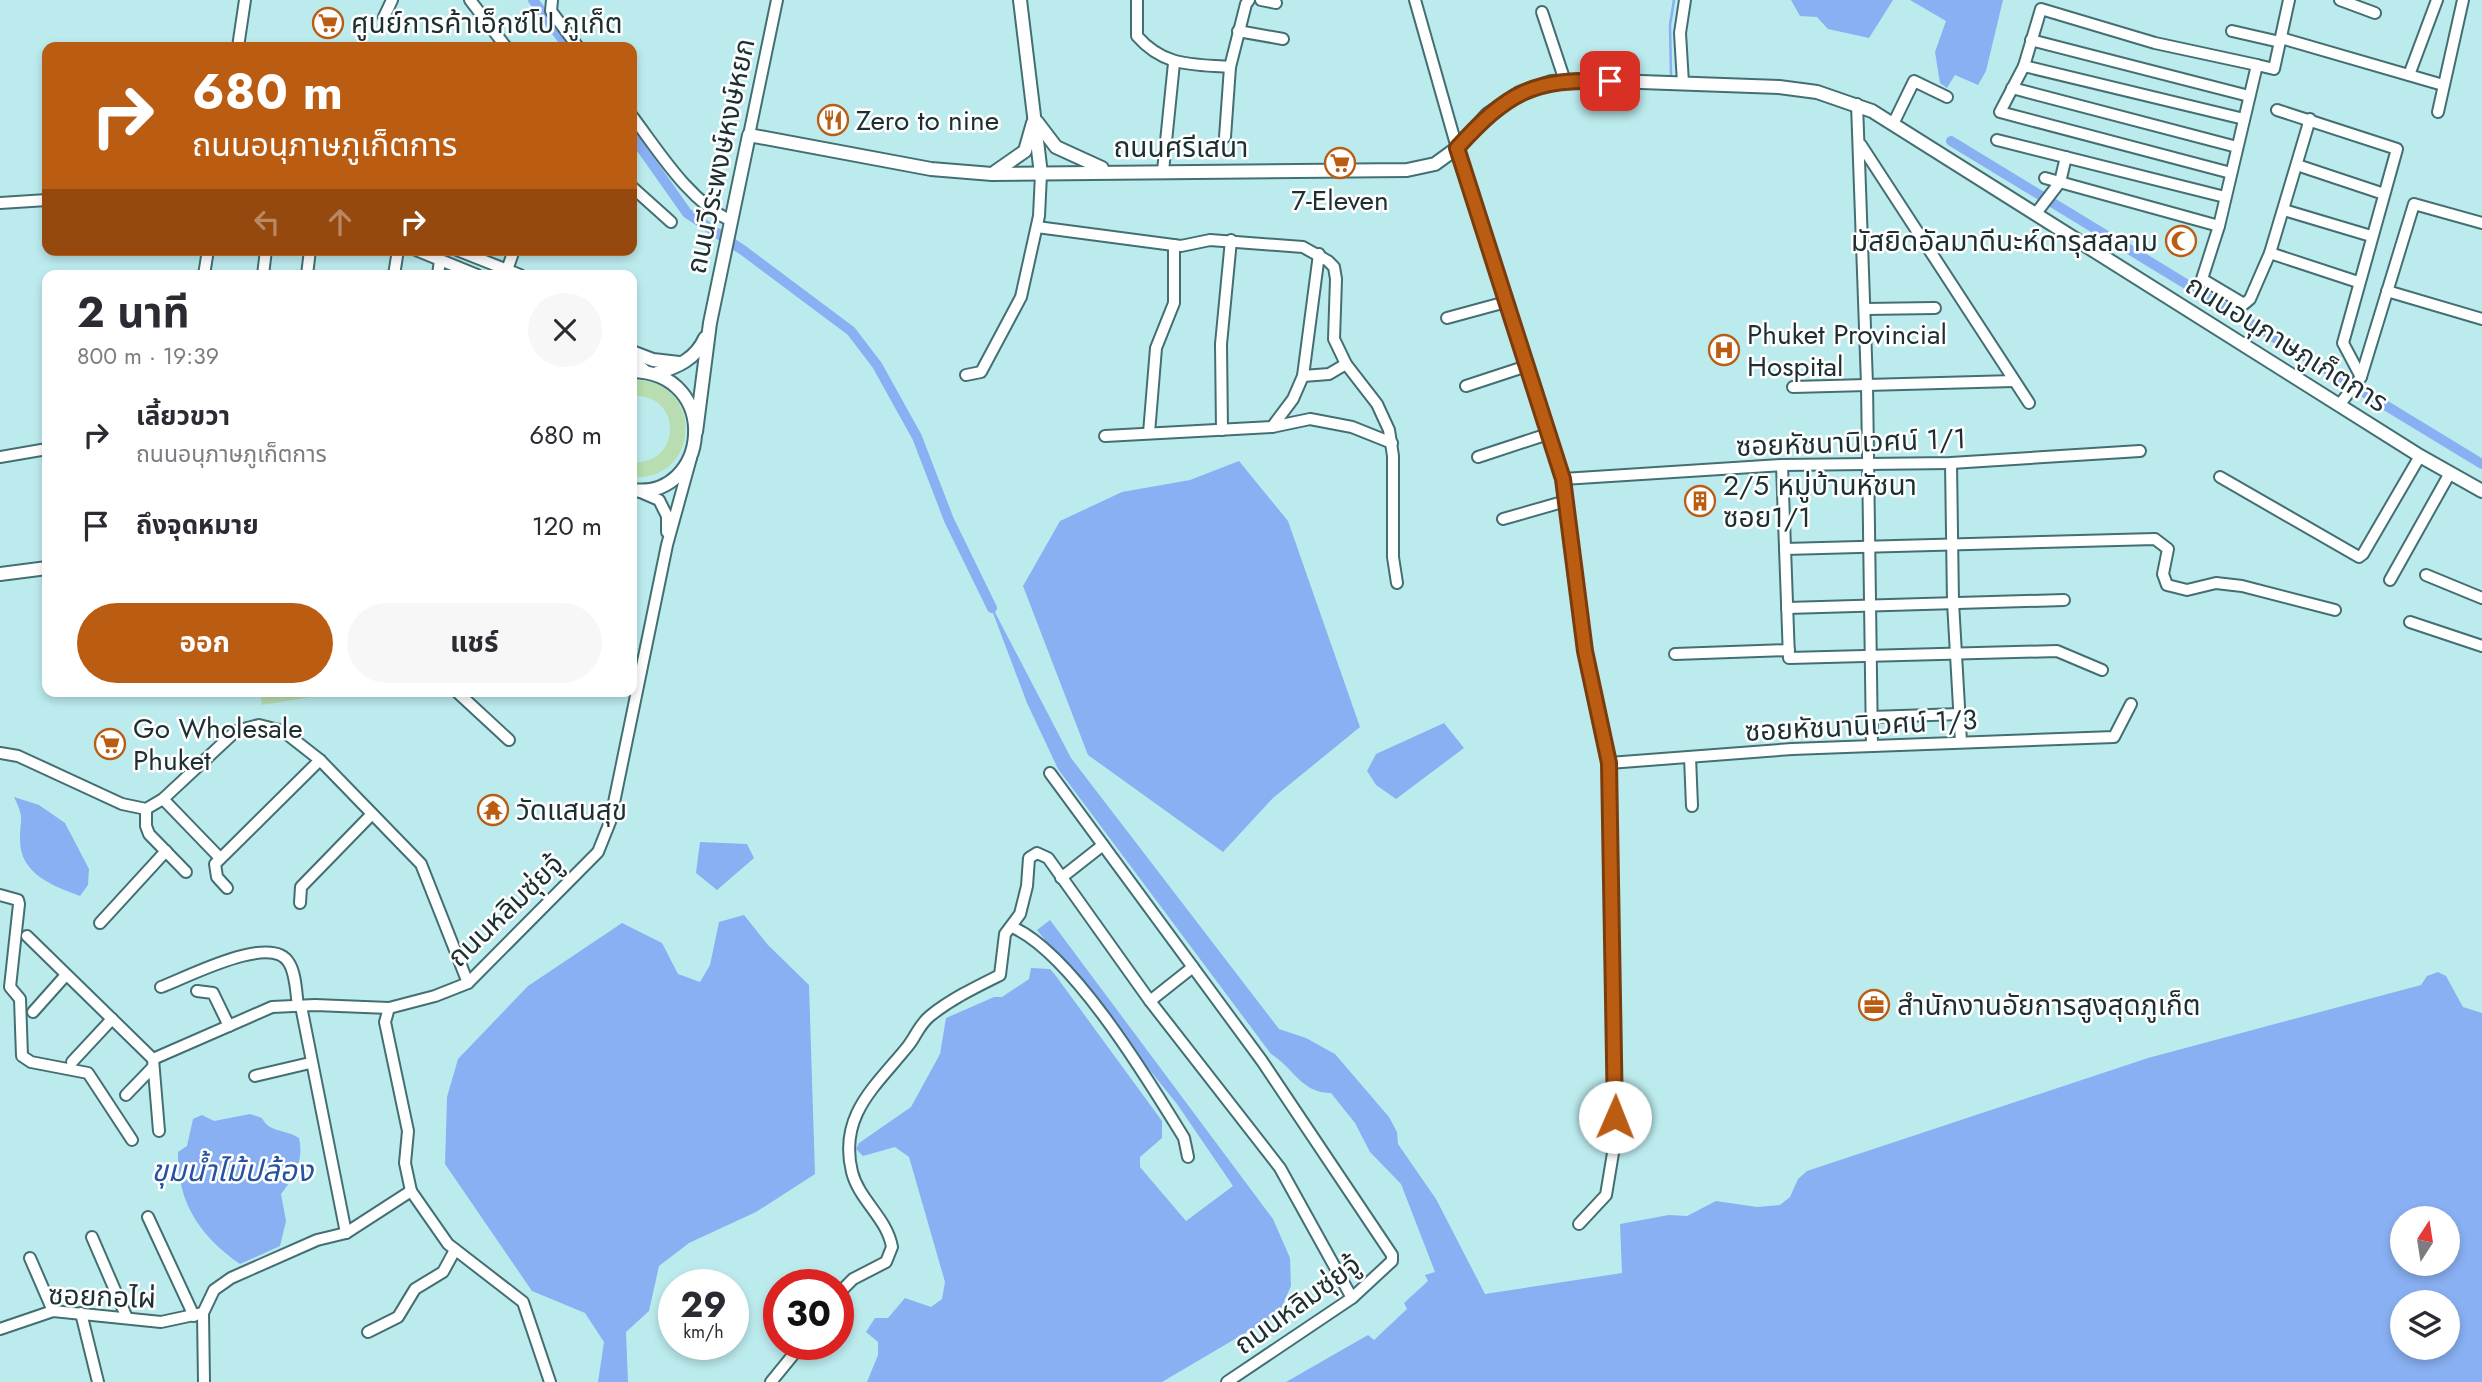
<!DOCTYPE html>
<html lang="th">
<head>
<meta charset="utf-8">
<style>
  :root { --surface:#fff; --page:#f7f7f7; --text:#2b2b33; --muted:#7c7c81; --accent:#bb5c13 }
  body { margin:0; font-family:Jost,"Noto Sans Thai",sans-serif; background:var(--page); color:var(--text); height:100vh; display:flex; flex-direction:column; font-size:26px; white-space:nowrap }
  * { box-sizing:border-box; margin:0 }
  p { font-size:23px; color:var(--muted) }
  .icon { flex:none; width:38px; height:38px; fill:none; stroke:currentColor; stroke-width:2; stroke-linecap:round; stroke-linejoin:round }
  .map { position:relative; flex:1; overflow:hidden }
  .drawer { position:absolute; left:42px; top:270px; width:595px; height:427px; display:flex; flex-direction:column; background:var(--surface); border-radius:14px; box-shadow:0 4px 10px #0003 }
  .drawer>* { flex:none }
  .top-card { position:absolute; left:42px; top:42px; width:595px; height:214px; border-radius:14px; box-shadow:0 4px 10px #0003; background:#bb5c13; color:#fff; overflow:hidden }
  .needle { width:46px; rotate:12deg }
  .controls { position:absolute; left:2390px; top:1206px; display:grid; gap:14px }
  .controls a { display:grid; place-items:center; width:70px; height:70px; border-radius:50%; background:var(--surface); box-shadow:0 4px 10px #0003; font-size:35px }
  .speed { position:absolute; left:658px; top:1269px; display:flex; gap:14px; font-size:35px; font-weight:700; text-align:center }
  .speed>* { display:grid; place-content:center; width:91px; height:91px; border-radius:50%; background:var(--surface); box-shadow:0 4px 10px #0003; line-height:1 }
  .speed small { font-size:18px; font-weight:400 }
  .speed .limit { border:10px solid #d22; background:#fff; color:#111 }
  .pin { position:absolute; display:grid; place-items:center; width:60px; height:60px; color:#fff; margin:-30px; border-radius:14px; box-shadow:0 4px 10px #0006 }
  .me { position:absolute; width:77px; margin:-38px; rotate:1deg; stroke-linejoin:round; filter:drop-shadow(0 0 5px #0008) }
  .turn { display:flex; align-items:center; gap:24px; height:147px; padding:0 35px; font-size:32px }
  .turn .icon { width:91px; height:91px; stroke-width:2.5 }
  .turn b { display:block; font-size:49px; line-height:60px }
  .lanes { display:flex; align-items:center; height:66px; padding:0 35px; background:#0003; justify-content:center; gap:35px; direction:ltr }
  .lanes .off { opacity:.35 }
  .round { display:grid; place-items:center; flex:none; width:74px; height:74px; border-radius:37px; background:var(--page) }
  .summary { display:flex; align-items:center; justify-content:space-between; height:119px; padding:0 35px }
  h1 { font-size:42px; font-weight:700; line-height:52px }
  .action { display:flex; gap:14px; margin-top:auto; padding:14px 35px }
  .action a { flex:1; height:80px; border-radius:42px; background:var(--accent); color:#fff; font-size:28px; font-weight:700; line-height:80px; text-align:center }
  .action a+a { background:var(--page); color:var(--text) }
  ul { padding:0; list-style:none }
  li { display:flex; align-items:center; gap:21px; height:91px; padding:0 35px }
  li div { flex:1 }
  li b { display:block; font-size:26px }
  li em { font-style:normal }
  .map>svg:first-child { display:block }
</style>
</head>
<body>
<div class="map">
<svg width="2482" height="1382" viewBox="0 0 2482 1382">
  <rect width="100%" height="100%" fill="#bcebee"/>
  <g fill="#b7ddb0">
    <path d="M632 380C705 378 702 482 632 477V462C682 466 684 393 632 396Z"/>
    <path d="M260 691H348L262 705Z"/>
  </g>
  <g fill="#89b0f2" fill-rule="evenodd">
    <path d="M1791 0H1893L1869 38 1828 29 1817 17 1800 16Z"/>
    <path d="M1910 0H2003L1986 71 1978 85 1955 75 1947 88 1940 83 1935 52 1946 21Z"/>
    <path d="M1239 461 1288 521 1360 727 1273 798 1223 852 1088 755 1023 586 1060 521 1122 492 1190 480Z"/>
    <path d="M987 597 1071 758 1279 1029 1306 1038 1335 1054 1389 1117 1397 1132 1398 1144 1436 1199 1485 1294 1622 1273 1620 1224 1669 1215 1687 1216 1716 1201 1757 1207 1780 1205 1790 1197 1798 1179 1807 1171 2148 1058 2421 985 2427 976 2438 972 2446 976 2463 1007 2482 1013V1382H1286L1368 1335 1374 1340 1407 1309 1404 1303 1428 1281 1425 1275 1435 1272 1401 1184 1370 1152 1355 1123 1331 1093C1301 1093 1294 1068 1271 1054L1058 769 1027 703ZM2403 1218H2448V1264H2403ZM2403 1302H2448V1348H2403Z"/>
    <path d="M1444 723 1464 748 1396 799 1376 785 1367 771 1376 754Z"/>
    <path d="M14 797 39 805 65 823 89 869 88 885 80 896C53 886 20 874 20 840 20 817 25 820 14 797Z"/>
    <path d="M700 842 747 844 754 858 717 890 696 873Z"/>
    <path d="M744 915 768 945 809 985 815 1174 756 1212 689 1243 659 1266 649 1311 626 1332 628 1382H598L604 1342 585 1313 532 1291 445 1164 447 1097 458 1059 528 986 622 923 662 943 678 974 700 982 710 965 719 922Z"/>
    <path d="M1050 920 1273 1219 1290 1258 1291 1286 1279 1313 1162 1382H867L878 1355V1342L866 1332 875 1318H888L905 1298 931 1307 942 1299 945 1282 909 1157 895 1147 863 1156 856 1149 859 1143 911 1107 940 1054 946 1018 994 997H1002L1029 979 1031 968 1050 969 1056 976 1162 1121V1138L1140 1157V1167L1186 1221 1233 1186 1177 1104 1037 930Z"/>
    <path d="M250 1114 262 1118C269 1133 286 1129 299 1138 304 1160 295 1176 281 1194L286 1221 280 1246 240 1264C200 1236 177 1203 178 1152L187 1146 193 1119 202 1115 214 1121Z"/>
  </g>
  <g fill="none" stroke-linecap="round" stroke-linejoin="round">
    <path stroke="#89b0f2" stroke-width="2.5" d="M1671 75 1670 25 1674 0"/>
    <g stroke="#89b0f2" stroke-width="10">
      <path d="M533 0 568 47"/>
      <path d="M632 135 687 213 744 251 851 331 877 365 917 437 949 520 992 608"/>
      <path d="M1951 141 2482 464"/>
    </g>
    <g stroke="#436f72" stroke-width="14">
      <g id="minor">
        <path d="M470 0 506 47"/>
        <path d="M552 0 551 11 578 47"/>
        <path d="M1137 0V36C1164 67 1192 64 1230 67L1246 4 1249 0"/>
        <path d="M1261 0 1276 3"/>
        <path d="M1415 0 1457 148 1563 479 1585 651 1609 763 1615 1141 1606 1195 1579 1224"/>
        <path d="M2289 0 2274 69 2257 65 2219 226 2202 279 2244 304 2250 299 2270 253 2310 119"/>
        <path d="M2340 0 2375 13"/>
        <path d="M1542 12 1565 81"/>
        <path d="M384 17 392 0"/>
        <path d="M1238 31 1283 39"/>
        <path d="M2232 31 2280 42"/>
        <path d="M2281 38 2443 85"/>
        <path d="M2031 40 2249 96"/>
        <path d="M238 47 245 0"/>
        <path d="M2024 66 2244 119"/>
        <path d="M2409 75 2437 0"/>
        <path d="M1683 83 1680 33 1685 0"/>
        <path d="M2012 88 2237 147"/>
        <path d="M1857 104 1867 384 1872 746"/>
        <path d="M2277 110 2397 149 2343 343 2361 377"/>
        <path d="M2438 112 2463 0"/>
        <path d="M632 116C660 153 689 201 731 221"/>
        <path d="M1893 124 1914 81 1947 97"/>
        <path d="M749 135 777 0"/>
        <path d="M1225 137 1230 67"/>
        <path d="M1997 140 2225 197"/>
        <path d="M1861 145 2029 403"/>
        <path d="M2297 165 2384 194"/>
        <path d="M1163 171 1174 63"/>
        <path d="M2231 173 2000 112 2024 66 2041 9 2155 43 2257 65"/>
        <path d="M2045 178 2219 226"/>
        <path d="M632 187 671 222"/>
        <path d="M0 203 47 200"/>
        <path d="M2284 210 2371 236"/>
        <path d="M2037 212 2060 182 2066 157"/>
        <path d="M1037 227 1181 246 1210 240 1303 247 1328 261 1334 267 1336 279 1334 339 1346 364 1377 404 1389 430 1393 456V557L1397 583"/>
        <path d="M416 250 477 275"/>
        <path d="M457 250 520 275"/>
        <path d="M2270 253 2358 282"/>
        <path d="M507 270 514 250"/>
        <path d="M204 275 208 250"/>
        <path d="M263 275 266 250"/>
        <path d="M307 275 310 250"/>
        <path d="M394 275 398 250"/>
        <path d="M438 275 440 260"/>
        <path d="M2387 291 2482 319"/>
        <path d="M1865 309 1935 308"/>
        <path d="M1447 318 1506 302"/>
        <path d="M632 359 646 371"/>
        <path d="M966 375 981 372 1021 297 1039 216 1041 174"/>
        <path d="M1303 376 1329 374 1346 364"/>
        <path d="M1466 386 1527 366"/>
        <path d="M1793 387 2014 381"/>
        <path d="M2340 404 2361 377 2414 204 2482 223"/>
        <path d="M1272 427 1293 399 1303 376 1319 254"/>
        <path d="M1222 430 1221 344 1231 240"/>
        <path d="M1149 433 1156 348 1174 303V245"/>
        <path d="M1105 436 1272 427 1310 419 1352 427 1392 443"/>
        <path d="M0 457 47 449"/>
        <path d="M1478 457 1548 434"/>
        <path d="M1951 463 1953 602 1961 742"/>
        <path d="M1782 465 1789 658 2057 651 2102 670"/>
        <path d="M2220 477 2359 557 2363 554 2420 456"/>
        <path d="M1563 479 1782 465 1951 463 2140 451"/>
        <path d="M638 491 659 500 667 516V532"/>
        <path d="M1503 519 1566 501"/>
        <path d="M1785 549 2155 539 2168 549 2163 574 2167 585 2187 590 2216 583 2242 586 2335 610"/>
        <path d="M2426 575 2482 598"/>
        <path d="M2390 580 2450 473"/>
        <path d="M1787 608 2064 600"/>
        <path d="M2410 622 2482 646"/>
        <path d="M1675 654 1789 650"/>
        <path d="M456 691 509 740"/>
        <path d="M1871 717 1960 714"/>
        <path d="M0 753 18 756 122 804 146 809 163 799 236 731 259 725 283 731 320 760 421 864 468 983"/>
        <path d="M1690 757 1692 806"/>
        <path d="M1609 763 1792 749 2114 737 2131 704"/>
        <path d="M1050 773 1262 1061 1392 1255V1261L1352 1298 1227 1382"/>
        <path d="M163 799 220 858"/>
        <path d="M146 809V826L149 834 186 872"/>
        <path d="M1061 878 1103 845"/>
        <path d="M227 888 217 877 215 864 320 760"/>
        <path d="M0 895 18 900 19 904 10 987 20 999 22 1056 31 1062 88 1073 132 1140"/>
        <path d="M300 903 301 887 372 814"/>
        <path d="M100 923 166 851"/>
        <path d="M1012 927C1072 953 1149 1081 1184 1138L1188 1157"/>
        <path d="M27 936 153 1059 159 1131"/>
        <path d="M161 987C186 978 272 932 289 963 296 974 296 993 298 1006"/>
        <path d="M197 991 213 993 229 1026"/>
        <path d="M1150 1001 1193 967"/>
        <path d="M301 1006 346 1233"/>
        <path d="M33 1012 66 975"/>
        <path d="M153 1059 272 1007 315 1005 389 1008"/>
        <path d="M72 1062 112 1019"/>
        <path d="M255 1076 310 1063"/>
        <path d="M126 1095 153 1067"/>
        <path d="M148 1217 194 1316"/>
        <path d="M92 1237 127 1318"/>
        <path d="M30 1258 53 1311"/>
        <path d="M838 1294 853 1279 886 1262 892 1247C887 1218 859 1200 852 1172 838 1115 876 1086 908 1046 916 1036 919 1025 930 1016 951 999 976 987 1000 975L1005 934 1020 914 1027 886 1029 858 1037 853 1048 858 1150 1001 1280 1168 1352 1298"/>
        <path d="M81 1313 98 1382"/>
        <path d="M0 1329 53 1311 161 1322 203 1313"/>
        <path d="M368 1332 398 1317 415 1289 443 1272 455 1250"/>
        <path d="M204 1382 203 1313 214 1290 231 1278 317 1240 346 1233 411 1191"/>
        <path d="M550 1382 523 1302 448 1244 411 1191 405 1163 408 1131 385 1022 389 1008 435 996 468 983 598 852 610 822 667 545 691 458"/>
        <path d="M771 1382 802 1344"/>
      </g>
    </g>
    <g stroke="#436f72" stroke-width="16">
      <g id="tertiary">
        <path d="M1020 0 1041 174"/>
        <path d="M1037 122 1056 147 1102 168"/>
        <path d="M995 172 1025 151 1033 123"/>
        <path d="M632 352 653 360 679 363"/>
        <path d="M632 371C723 373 709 500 632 490"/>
        <path d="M657 373C677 367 696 359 705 338"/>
        <path d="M696 432 710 323 749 135 931 169 992 174 1407 170 1435 164 1457 148 1488 114 1519 93 1551 82 1586 80 1779 87 1817 92 1872 111 2420 456 2482 491"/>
        <path d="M0 574 47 568"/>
      </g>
    </g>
    <use href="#minor" stroke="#fff" stroke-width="10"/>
    <use href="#tertiary" stroke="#fff" stroke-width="12"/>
  </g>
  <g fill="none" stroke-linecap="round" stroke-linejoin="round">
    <g stroke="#7a3c0c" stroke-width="18">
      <path id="route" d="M1610 81C1533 78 1508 92 1457 148L1563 479 1585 651 1609 763 1615 1117"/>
    </g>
    <use href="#route" stroke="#bb5c13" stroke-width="12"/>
  </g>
  <defs>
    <g id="supermarket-ring" transform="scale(1.575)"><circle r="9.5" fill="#fff" stroke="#bb5c13" stroke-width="1.5"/><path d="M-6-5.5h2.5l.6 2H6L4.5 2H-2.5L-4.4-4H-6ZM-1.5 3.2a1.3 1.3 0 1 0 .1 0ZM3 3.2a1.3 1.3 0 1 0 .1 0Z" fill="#bb5c13"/></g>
    <g id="restaurant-ring" transform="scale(1.575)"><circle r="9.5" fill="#fff" stroke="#bb5c13" stroke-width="1.5"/><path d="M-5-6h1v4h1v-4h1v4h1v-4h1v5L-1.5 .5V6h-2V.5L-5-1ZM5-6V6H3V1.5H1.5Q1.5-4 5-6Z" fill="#bb5c13"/></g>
    <g id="mosque-ring" transform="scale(1.575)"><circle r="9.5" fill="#fff" stroke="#bb5c13" stroke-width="1.5"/><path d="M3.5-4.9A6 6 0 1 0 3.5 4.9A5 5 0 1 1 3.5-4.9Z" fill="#bb5c13"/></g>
    <g id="hospital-ring" transform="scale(1.575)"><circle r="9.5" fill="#fff" stroke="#bb5c13" stroke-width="1.5"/><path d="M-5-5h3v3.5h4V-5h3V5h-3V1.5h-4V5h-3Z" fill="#bb5c13"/></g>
    <g id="building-ring" transform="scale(1.575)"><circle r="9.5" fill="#fff" stroke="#bb5c13" stroke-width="1.5"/><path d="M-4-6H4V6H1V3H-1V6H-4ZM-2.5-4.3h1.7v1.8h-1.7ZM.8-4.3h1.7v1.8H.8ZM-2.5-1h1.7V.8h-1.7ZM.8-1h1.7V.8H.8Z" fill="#bb5c13"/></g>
    <g id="temple-ring" transform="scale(1.575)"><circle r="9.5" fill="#fff" stroke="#bb5c13" stroke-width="1.5"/><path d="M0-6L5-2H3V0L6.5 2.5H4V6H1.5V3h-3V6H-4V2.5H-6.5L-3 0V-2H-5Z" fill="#bb5c13"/></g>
    <g id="office-ring" transform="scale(1.575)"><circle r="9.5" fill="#fff" stroke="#bb5c13" stroke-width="1.5"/><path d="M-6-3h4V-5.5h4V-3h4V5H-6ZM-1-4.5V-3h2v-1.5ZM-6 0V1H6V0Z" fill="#bb5c13"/></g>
  </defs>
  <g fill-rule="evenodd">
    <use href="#supermarket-ring" x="328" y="23"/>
    <use href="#restaurant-ring" x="833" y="120"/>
    <use href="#supermarket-ring" x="1340" y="163"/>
    <use href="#mosque-ring" x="2181" y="241"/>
    <use href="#hospital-ring" x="1724" y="350"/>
    <use href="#building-ring" x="1700" y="501"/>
    <use href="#supermarket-ring" x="110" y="744"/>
    <use href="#temple-ring" x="493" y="810"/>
    <use href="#office-ring" x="1874" y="1005"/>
  </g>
  <g text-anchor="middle" stroke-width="5" stroke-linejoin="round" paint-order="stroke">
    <g font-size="28" fill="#1d2f31" stroke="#fff" text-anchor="start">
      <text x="351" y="33">ศูนย์การค้าเอ็กซ์โป ภูเก็ต</text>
      <text x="856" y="130">Zero to nine</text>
      <text x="1340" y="210" text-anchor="middle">7-Eleven</text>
      <text x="2158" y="251" text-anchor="end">มัสยิดอัลมาดีนะห์ดารุสสลาม</text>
      <text x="1747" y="344">Phuket Provincial<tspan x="1747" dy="32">Hospital</tspan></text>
      <text x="1723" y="495">2/5 หมู่บ้านหัชนา<tspan x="1723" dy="32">ซอย1/1</tspan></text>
      <text x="133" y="738">Go Wholesale<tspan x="133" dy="32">Phuket</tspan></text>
      <text x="516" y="820">วัดแสนสุข</text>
      <text x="1897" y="1015">สำนักงานอัยการสูงสุดภูเก็ต</text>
    </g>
    <g font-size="28" fill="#1d2f31" stroke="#fff">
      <text x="1181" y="157">ถนนศรีเสนา</text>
      <text transform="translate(720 156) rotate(-78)" y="10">ถนนวีระพงษ์หงษ์หยก</text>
      <text transform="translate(2287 343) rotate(32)" y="10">ถนนอนุภาษภูเก็ตการ</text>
      <text transform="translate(1851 442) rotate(-2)" y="10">ซอยหัชนานิเวศน์ 1/1</text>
      <text transform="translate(1861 725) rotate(-3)" y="10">ซอยหัชนานิเวศน์ 1/3</text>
      <text transform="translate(505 910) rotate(-44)" y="10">ถนนหลิมซุ่ยจู้</text>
      <text transform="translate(102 1296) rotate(2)" y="10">ซอยกอไผ่</text>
      <text transform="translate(1297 1304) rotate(-36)" y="10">ถนนหลิมซุ่ยจู้</text>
    </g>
    <g font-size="30" font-style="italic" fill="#26529f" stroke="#fff">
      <text x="232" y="1181">ขุมน้ำไม้ปล้อง</text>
    </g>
  </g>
</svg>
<div class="controls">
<a><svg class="needle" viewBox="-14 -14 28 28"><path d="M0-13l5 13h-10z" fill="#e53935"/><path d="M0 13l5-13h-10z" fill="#7c7c81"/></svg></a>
<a><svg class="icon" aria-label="layers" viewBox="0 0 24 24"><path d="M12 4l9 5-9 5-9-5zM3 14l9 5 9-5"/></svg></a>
</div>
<div class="speed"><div>29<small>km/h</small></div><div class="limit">30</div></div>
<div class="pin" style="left:1610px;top:81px;background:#d93025"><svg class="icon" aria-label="arrive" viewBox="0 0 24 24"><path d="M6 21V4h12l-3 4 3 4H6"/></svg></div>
<svg class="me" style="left:1615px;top:1117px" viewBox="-20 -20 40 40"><circle r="19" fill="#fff"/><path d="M0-13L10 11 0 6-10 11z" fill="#bb5c13"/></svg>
<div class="top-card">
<div class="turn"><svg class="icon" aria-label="right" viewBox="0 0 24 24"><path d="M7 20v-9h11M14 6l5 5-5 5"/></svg><div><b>680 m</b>ถนนอนุภาษภูเก็ตการ</div></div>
<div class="lanes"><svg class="icon off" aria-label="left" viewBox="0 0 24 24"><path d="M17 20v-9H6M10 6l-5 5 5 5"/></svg><svg class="icon off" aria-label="ahead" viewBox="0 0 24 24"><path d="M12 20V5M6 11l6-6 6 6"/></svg><svg class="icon" aria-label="right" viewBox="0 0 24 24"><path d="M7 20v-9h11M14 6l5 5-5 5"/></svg></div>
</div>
<section class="drawer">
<div class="summary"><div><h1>2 นาที</h1><p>800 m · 19:39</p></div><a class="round"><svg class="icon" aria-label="close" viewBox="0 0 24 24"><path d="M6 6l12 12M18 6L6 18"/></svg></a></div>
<ul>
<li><svg class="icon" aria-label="right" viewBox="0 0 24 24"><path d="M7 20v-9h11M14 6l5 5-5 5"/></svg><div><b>เลี้ยวขวา</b><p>ถนนอนุภาษภูเก็ตการ</p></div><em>680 m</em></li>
<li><svg class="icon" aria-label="arrive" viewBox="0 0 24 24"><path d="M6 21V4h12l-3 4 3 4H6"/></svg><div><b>ถึงจุดหมาย</b></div><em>120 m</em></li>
</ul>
<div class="action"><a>ออก</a><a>แชร์</a></div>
</section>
</div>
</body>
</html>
